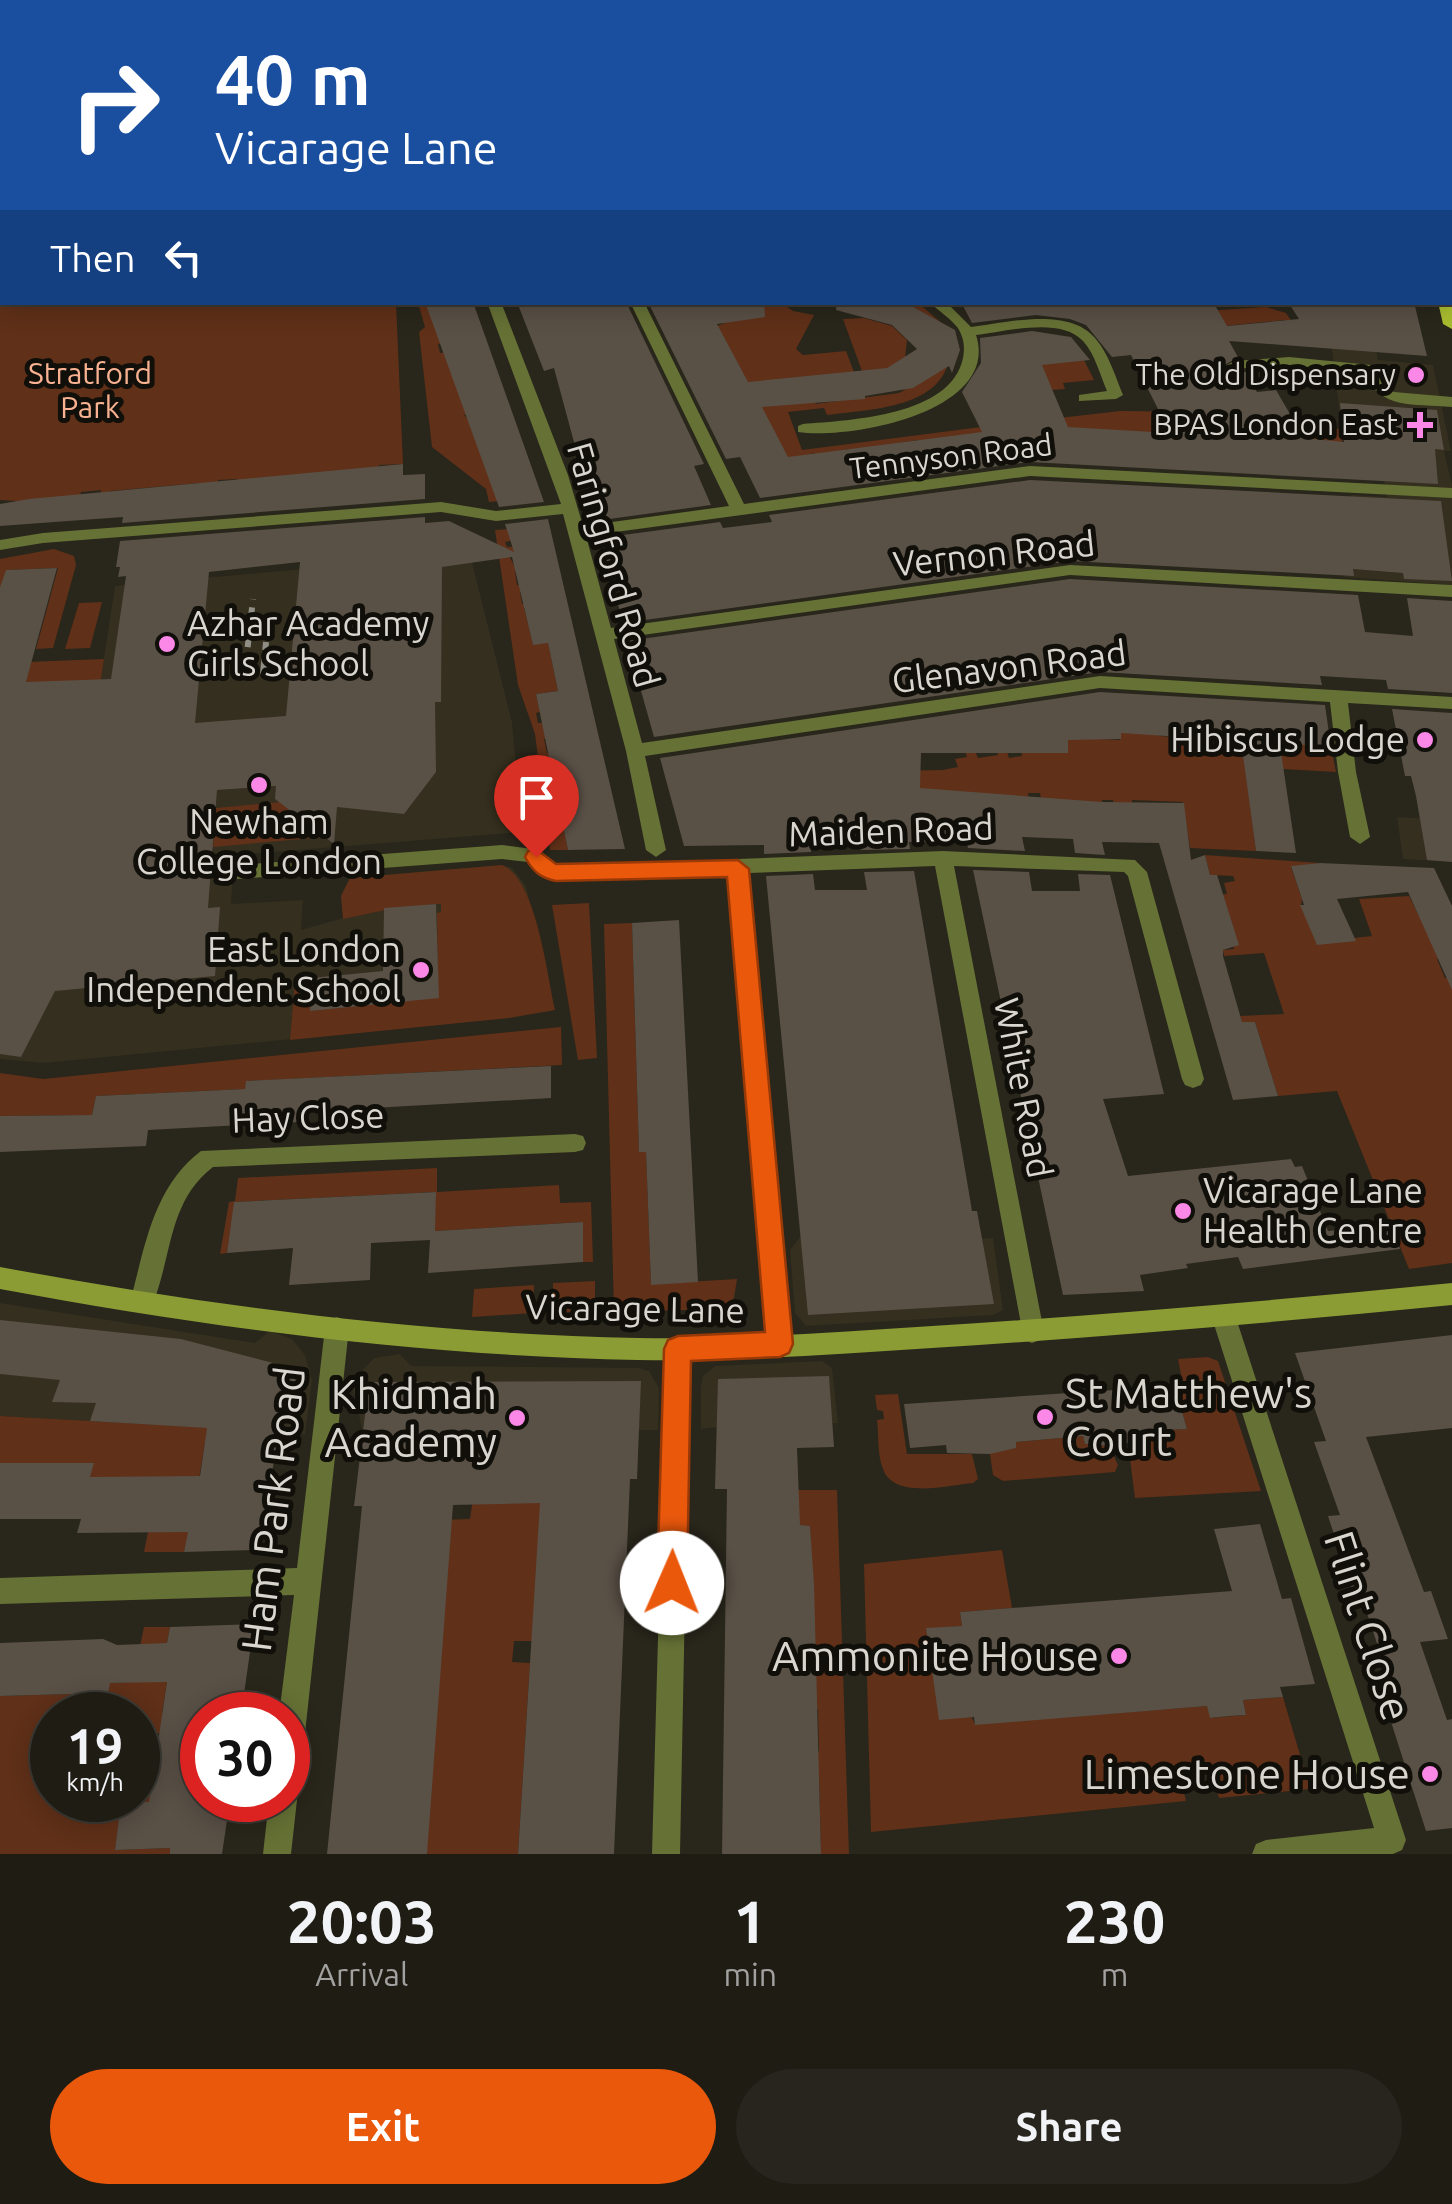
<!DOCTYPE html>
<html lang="en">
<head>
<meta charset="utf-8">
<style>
  :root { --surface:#1f1c14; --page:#27251d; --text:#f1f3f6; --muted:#a1a1a0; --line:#3c3a34; --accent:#ea580c }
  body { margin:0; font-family:Ubuntu,sans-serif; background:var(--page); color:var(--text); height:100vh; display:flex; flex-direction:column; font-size:38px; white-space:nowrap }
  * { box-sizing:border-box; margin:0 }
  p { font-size:32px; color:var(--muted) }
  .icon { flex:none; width:55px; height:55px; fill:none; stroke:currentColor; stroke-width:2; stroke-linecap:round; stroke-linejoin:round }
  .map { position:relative; height:1854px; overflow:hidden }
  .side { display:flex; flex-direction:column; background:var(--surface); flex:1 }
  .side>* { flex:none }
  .guide { position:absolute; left:0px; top:0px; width:1452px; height:305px; box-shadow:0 5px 25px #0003,0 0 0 2px var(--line); background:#1a4fa0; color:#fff; overflow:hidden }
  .speed { position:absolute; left:30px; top:1692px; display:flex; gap:20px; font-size:50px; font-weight:700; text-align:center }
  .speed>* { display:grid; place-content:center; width:130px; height:130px; border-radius:50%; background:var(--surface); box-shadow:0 5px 25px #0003,0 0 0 2px var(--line); line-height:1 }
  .speed small { font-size:25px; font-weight:400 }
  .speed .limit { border:15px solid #d22; background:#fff; color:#111 }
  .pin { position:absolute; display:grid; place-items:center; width:85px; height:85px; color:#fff; margin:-102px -42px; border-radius:50% 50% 50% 0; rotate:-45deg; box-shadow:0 0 10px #0007 }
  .pin .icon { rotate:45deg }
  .me { position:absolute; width:110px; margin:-55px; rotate:1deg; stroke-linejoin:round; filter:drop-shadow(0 0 8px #0008) }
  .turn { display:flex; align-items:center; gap:35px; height:210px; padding:0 50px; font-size:45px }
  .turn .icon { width:130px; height:130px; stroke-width:2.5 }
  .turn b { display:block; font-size:70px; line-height:85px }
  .then { display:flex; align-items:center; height:95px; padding:0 50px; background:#0003; gap:20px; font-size:38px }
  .eta { display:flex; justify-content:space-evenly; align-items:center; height:170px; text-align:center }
  .eta b { font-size:60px; font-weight:600; line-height:70px }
  .action { display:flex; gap:20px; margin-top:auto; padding:20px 50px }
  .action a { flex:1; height:115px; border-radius:60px; background:var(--accent); color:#fff; font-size:40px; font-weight:600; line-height:115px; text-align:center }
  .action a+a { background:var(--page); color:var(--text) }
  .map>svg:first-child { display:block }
</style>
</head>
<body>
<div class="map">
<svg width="1452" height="1854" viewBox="0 0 1452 1854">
  <rect width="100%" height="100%" fill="#29261b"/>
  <g fill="#342f1e">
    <path d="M1168 0H1452V123L1450 2Z"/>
    <path d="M1332 349 1376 350 1378 360 1433 365 1451 451H1444L1452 485V585L1345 577 1341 551 1351 495 1387 497 1378 445 1343 441Z"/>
    <path d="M470 554 512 722 522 832 234 855 231 904 303 900 301 930 343 918 341 896 350 878 502 865 512 868 526 886 555 1010 509 1018 44 1063 0 1059V738L94 723 115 586Z"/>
    <path d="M1397 817 1452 820V862L1403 859Z"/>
    <path d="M826 1235 905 1243 993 1238 1003 1310 993 1315 806 1326 795 1313 790 1250 800 1237Z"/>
    <path d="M0 1303 255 1343 270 1331 292 1339 305 1355 312 1380 305 1434 0 1416Z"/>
    <path d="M400 1354 411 1366 639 1368 649 1371 659 1388 658 1430 363 1433 353 1389 355 1379 374 1358Z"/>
    <path d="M822 1361 832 1368 838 1423 746 1424 701 1429V1386L703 1376 715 1366Z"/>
  </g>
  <g fill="#603018" fill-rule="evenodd">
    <path d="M0 199 2 302 396 303 403 464 379 465V497L285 475 236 492 237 479 218 480 216 494 200 483 110 491 100 503 101 490 81 492 78 505 0 500Z"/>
    <path d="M780 302 793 311 814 315 796 349 803 355 846 351 854 372 815 404 899 393 939 371 944 332 923 313 895 303H918L950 330C961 407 883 408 827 415L824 408 788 412 802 450 1019 422 991 370 1084 360 1094 380 1063 383 1065 389 1052 390 1024 422 1120 411 1193 412 1173 313 1266 307 1286 313 1304 340H1298L1285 320 1182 330 1240 421 1340 429 1343 446 1159 432 924 453 918 440 899 443 905 455 846 449 848 456 820 467 814 453 783 463 717 326 725 323 705 303Z"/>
    <path d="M418 303 428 305 460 340 438 344 440 353 464 349 449 369 485 410 464 415 470 421 500 501 489 502 486 489 432 447 419 332 425 327Z"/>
    <path d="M864 318 892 326 907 340 905 357 885 370 862 371 843 319Z"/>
    <path d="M522 528 514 540 505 542 507 547 526 545 527 550 508 554 514 565 530 563 531 569 515 571 517 585 534 583 536 589 520 592 522 604 539 603 524 608 533 644 548 643 558 691 536 694 540 712 536 713 538 723H548L568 735 544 739 547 753 572 749 573 757 549 761 552 777 577 774 579 780 554 784 555 792 564 791 560 809 568 850H550L535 734 518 685 495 530Z"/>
    <path d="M54 549 74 556 76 565 53 648 36 649 58 568 6 570 0 608V559Z"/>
    <path d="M102 602 90 648 65 649 79 603Z"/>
    <path d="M104 659 94 723 0 683V663Z"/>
    <path d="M1158 725 1159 736 1202 739 1224 730 1225 747 1292 753V743L1311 735 1313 746 1331 747 1336 772 1245 767 1256 851 1190 848 1183 802 1132 800 1133 817 1114 808 1113 800H1102L1103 809 1042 805 1040 793H1028L1031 814 712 774 943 770 958 767 955 759 967 757 963 745 972 744 978 758 998 755 992 740 1003 739 1009 758 1022 756 1021 751 1060 730 1098 739 1120 740 1121 731Z"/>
    <path d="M280 802 325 837 213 847 216 808Z"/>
    <path d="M1205 855 1320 863 1291 867 1302 899 1301 906 1354 938 1372 936 1359 899 1409 896 1419 916 1432 915 1451 957 1437 959 1445 978H1452V1263L1409 1269 1337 1091 1278 1096 1255 1022H1242L1240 1016 1284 1014 1264 953 1224 956 1223 950 1234 949 1233 945 1206 895 1227 894 1224 883 1235 881 1233 876 1210 875Z"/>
    <path d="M502 865C536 878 547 974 555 1010L509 1018 290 1040 295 981 311 978 310 1011 438 997 437 913 441 912V904H430V914L395 908 343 919 341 896 350 878Z"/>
    <path d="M589 903 597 1058 578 1060 552 905Z"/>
    <path d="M632 923 639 1151 646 1152 651 1284 737 1279 734 1298 721 1309 614 1312 604 924Z"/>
    <path d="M561 1027 562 1065 247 1081 245 1089 96 1096 92 1115 0 1116V1073L43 1079Z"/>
    <path d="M437 1168V1192L559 1185 560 1203 591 1202 593 1262H583L582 1222 435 1231V1192L235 1202 227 1253 220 1254 229 1202 235 1201 238 1178Z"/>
    <path d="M595 1281V1310L553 1313V1283Z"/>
    <path d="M534 1285 533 1313 472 1317 474 1289Z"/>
    <path d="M1178 1359 1208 1357 1218 1361 1261 1491 1135 1498 1128 1444 1152 1439 1150 1431 1187 1429 1175 1386 1183 1385Z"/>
    <path d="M898 1394 907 1454H972L978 1479 973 1483C949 1485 894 1500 883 1469 877 1454 879 1435 877 1420L884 1419 883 1411 877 1410 875 1395Z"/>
    <path d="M0 1416 234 1429 232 1441 205 1442 199 1479 220 1516 188 1535 184 1552H144L159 1477H90L93 1463H0Z"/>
    <path d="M1083 1436 1085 1444 1109 1446 1118 1465 1115 1472 1003 1481 993 1475 990 1454 1016 1442Z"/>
    <path d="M529 1447 576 1641H514L512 1662 530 1663 518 1854H427L411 1521 470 1519 472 1505Z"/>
    <path d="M798 1490H837L849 1854H821L819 1773 773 1772 772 1751H819L818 1709 772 1708 811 1564 810 1526 771 1525Z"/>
    <path d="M1002 1550 1012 1608 960 1612 962 1626 926 1629 975 1724 1207 1706 1211 1718 1246 1715 1243 1700 1283 1697 1310 1789 1219 1798 1211 1767 1179 1769 1186 1801 871 1832 864 1564Z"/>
    <path d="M144 1627H170L166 1647 169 1670 162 1713 189 1732 158 1733 152 1780 177 1801 122 1803 115 1850 170 1848V1854H0V1696L108 1693 109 1683H125L127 1672 135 1671ZM52 1715H138V1800H52Z"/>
  </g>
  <g fill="#595046" fill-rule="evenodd">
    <path d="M425 302H473L544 502 499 507Z"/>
    <path d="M517 302H626L704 464 694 466 711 505 602 520 578 457 554 368 544 371Z"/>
    <path d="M648 302H764L765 317 717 324 748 382 887 368 917 349 892 325 836 310 837 302H904L955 330 960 350 952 373 949 366 913 388 865 396V399L762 407 788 457 982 432 962 392 981 363 980 338 1032 331 1071 337 1090 360 1042 365 1068 427 1170 433 1131 355 1112 357 1086 325 1070 319 1036 315 972 323 961 302H1213L1227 326 1299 319 1288 302H1414L1427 356 1229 341 1238 357 1223 366 1232 372H1246L1257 392 1276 390 1304 438 1344 442 1340 403 1437 410 1444 450 1435 449 1438 484 1030 462 760 498 740 457 726 459Z"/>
    <path d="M403 464V475L425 474V499L122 523 123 517 0 526V504L29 499Z"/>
    <path d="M1030 480 1441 501 1452 581 1404 579 1403 573 1353 569 1354 576 1070 561 623 623 602 544 610 543 608 537 720 522 723 528 772 522 769 515Z"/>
    <path d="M425 517V523L449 521 514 552 505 524 548 519 625 849 568 850 536 694 558 691 548 643 533 645 512 557 442 567 441 702H435L436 772 404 814 337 807 334 844 275 799 276 786 217 790 208 908 220 907 215 976 55 991 21 1057 0 1054V587L6 570 57 568 26 682 111 679 126 576 118 577 120 567H116L120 541ZM300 562 286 716 195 723 209 572Z"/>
    <path d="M1070 579 1358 595 1365 632 1413 636 1407 598 1452 601V693L1388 689 1386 680 1320 676 1322 685 1100 672 654 737 627 641Z"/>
    <path d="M1100 692 1325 705 1331 747 1292 744 1293 753 1281 752 1296 853 1256 851 1242 748 1225 747V740L1121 733V739L1068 740V753H921L920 788 1102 802 1184 803 1191 860 1205 855 1210 875H1217L1239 945 1223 950V956L1242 1022H1255L1278 1096 1233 1100 1159 843 1102 842 1105 855 1075 853 1073 839 1022 837 1025 851 968 848 966 841 909 842 910 849 861 850 860 842H810L811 852 764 854V845L684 846 660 758Z"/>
    <path d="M1392 709 1452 713V862L1427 860 1416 796 1411 776H1405Z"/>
    <path d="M1320 863 1434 868 1452 906V990L1408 892 1337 899 1356 941 1317 945 1300 905H1304L1291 866Z"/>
    <path d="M973 870 1029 872 1032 891H1080L1078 874 1110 875 1164 1094 1103 1099 1128 1176 1291 1159 1295 1167 1302 1166 1328 1231 1391 1225 1400 1249 1243 1269 1238 1257 1186 1264 1188 1268 1140 1275 1144 1291 1063 1295Z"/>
    <path d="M914 871 966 1175 972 1211H977L994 1304 808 1315 766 876 813 874 815 890H867L864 872Z"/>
    <path d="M436 904 439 998 310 1011 311 978 383 971 384 908Z"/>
    <path d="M679 920 698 1282 651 1285 646 1152H639L632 923Z"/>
    <path d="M551 1066V1098L301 1112 300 1122 148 1130 146 1146 0 1152V1116L92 1115 96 1096 245 1089 246 1081Z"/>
    <path d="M436 1192 435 1231 583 1222V1262L428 1273 430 1240 371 1243 370 1280 289 1285 293 1248 227 1253 234 1202Z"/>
    <path d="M0 1320 181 1339 281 1365 296 1380 285 1390 261 1544 254 1550 184 1552 188 1532 77 1533 81 1519H0V1463H94L90 1477 200 1476 207 1428 90 1421 96 1403 52 1402 60 1380 0 1374Z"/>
    <path d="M1452 1335V1428L1366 1437 1424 1592 1431 1591 1448 1639 1420 1642 1447 1720 1452 1719V1828L1426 1831 1385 1703 1396 1701 1359 1589H1352L1328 1516 1340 1515 1314 1442 1326 1441 1295 1353Z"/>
    <path d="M829 1376 834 1447 797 1448 800 1525 810 1526 814 1584 821 1854H722L727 1489H715L718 1379Z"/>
    <path d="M641 1381 637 1479H630L614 1854H518L540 1503 453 1505 427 1854H327L362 1506H354L368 1390 374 1382Z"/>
    <path d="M1175 1386 1187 1429 1150 1431 1153 1439 1109 1446 1085 1444 1083 1436 1016 1442V1448L990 1454 947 1453 946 1445 910 1448 904 1404Z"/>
    <path d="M1260 1524 1282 1599 1291 1598 1315 1684 1280 1687 1283 1697 1243 1700 1246 1715 1230 1716 1210 1718 1207 1706 975 1725 974 1717 939 1720 926 1628 962 1626 960 1612 1232 1591 1214 1529Z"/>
    <path d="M254 1624 241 1715H202V1800H230L222 1854H170V1848L115 1850 121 1803 149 1802 167 1682 110 1683 108 1693 0 1696V1643L103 1639 117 1645 167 1643 170 1627Z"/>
  </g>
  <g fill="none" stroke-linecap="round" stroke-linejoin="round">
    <g fill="#667135" fill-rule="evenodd">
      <path d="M1198 0H1213L1215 2H1200Z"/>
      <path d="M1450 101 1452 102V110L1450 109Z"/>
    </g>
    <g fill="#667135" fill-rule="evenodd">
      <path d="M327 0H339V2H328Z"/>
      <path d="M444 0H456L457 2H446Z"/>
      <path d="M555 0H567L568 2H557Z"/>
      <path d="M738 0H750L752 2H740Z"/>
      <path d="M487 302H501L568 475 583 526 729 506 630 302H644L744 504 1030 466 1452 488V498L1030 476 586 536 611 628 1070 565 1452 585V597L1070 575 614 639 642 743 1100 676 1452 697V709L1348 703 1356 772 1370 837 1360 844 1350 837 1338 772 1330 702 1100 688 645 756 666 850 656 857 646 850 626 751 563 514 496 521 441 512 43 543 0 550V540L43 533 441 502 496 511 561 504Z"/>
      <path d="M929 302H946L971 327C1006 323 1068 306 1095 338 1109 354 1115 376 1123 395L1116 399 1079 401V395L1107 391C1100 375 1095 354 1083 341 1060 316 1005 332 976 335 1001 412 849 440 798 432V426L803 424C851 420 951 416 963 358 965 347 964 338 958 328 950 318 939 311 929 302Z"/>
      <path d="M1289 357 1371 365 1384 385 1394 392 1452 397V407C1411 403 1384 411 1361 372L1289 365 1234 369 1227 365 1234 361Z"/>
      <path d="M502 845 540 850 556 866 943 851 1135 860 1147 872 1204 1079 1201 1085 1193 1088 1185 1085 1182 1079 1128 876 1124 872 954 866 1044 1332 1040 1340 1032 1343 1024 1340 935 866 748 873 792 1344 788 1352 780 1355 772 1352 768 1344 729 874 556 880 540 876 528 862 502 859 237 879 227 872 237 865Z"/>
      <path d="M575 1134 583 1136 586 1143 583 1150 575 1152 213 1167C166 1203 173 1260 150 1310L142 1313 134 1310 130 1302C145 1247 153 1187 201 1151Z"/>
      <path d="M1224 1307 1232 1310 1236 1318 1406 1840 1402 1850 1393 1854H1252L1256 1844 1266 1840 1374 1828 1212 1318 1216 1310Z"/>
      <path d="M337 1317 345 1320 349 1328 302 1761 298 1771 288 1775V1715H279L294 1595 0 1604V1578L297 1568 325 1328 329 1320Z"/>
      <path d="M678 1338 686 1341 690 1349 680 1854H652L666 1349 670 1341Z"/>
      <path d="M288 1788 293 1790 297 1800 291 1854H263L269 1800H288Z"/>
    </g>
    <path fill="#8b9c35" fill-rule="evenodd" d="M0 1267C210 1306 424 1334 638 1338 736 1340 834 1332 932 1326 1106 1315 1279 1300 1452 1283V1305C1279 1322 1106 1337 932 1348 834 1354 736 1362 638 1360 424 1356 210 1328 0 1289Z"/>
    <g fill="#a8bd30" fill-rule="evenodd">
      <path d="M1138 0H1154L1155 2H1140Z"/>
      <rect x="0" y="182" width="2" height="10"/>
      <rect x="1450" y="221" width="2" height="10"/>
      <path d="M1450 297 1452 298V329L1443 324 1438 302H1450Z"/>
    </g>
    <g stroke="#908e85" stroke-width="6" stroke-dasharray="16 8" stroke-linecap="butt">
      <path d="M245 671 253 599"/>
      <path d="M263 674 266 642"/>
    </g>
  </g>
  <path fill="#ea580c" stroke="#983908" stroke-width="2.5" d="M536 849 556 864 738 860 749 869 793 1344 789 1353 780 1357 691 1361 687 1583 683 1593 672 1598 662 1593 657 1583 664 1349 668 1340 678 1336 765 1332 727 877 556 881C541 878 533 872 525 857L528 851Z"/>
  <g fill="#fb87e6" stroke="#100f0a" stroke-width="4">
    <circle cx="1416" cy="375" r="10"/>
    <path d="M1415 410h10v10h10v10h-10v10h-10v-10h-10v-10h10z"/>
    <circle cx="167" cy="644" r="10"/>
    <circle cx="1425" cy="740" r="10"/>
    <circle cx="259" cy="785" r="10"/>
    <circle cx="421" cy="970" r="10"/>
    <circle cx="1183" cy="1211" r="10"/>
    <circle cx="1045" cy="1417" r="10"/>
    <circle cx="517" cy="1418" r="10"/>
    <circle cx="1119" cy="1656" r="10"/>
    <circle cx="1430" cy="1774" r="10"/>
  </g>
  <g text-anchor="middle" stroke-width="10" stroke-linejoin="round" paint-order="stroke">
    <g font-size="30" fill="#f9b291" stroke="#100f0a">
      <text x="90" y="384">Stratford<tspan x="90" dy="34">Park</tspan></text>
    </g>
    <g font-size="30" fill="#d8d6cf" stroke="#100f0a" text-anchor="end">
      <text x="1396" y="385">The Old Dispensary</text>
      <text x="1398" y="435">BPAS London East</text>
    </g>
    <g font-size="30" fill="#d8d6cf" stroke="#100f0a">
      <text transform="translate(951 457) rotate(-7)" y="10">Tennyson Road</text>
    </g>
    <g font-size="35" fill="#d8d6cf" stroke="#100f0a">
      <text transform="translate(994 554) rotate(-6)" y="12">Vernon Road</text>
      <text transform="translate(613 565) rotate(74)" y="12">Faringford Road</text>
      <text transform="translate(1009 667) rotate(-7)" y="12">Glenavon Road</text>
      <text transform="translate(891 831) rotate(-2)" y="12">Maiden Road</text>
      <text transform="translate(1023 1088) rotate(79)" y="12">White Road</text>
      <text transform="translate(308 1118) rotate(-2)" y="12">Hay Close</text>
      <text transform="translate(635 1309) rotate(1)" y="12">Vicarage Lane</text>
    </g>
    <g font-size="35" fill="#d8d6cf" stroke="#100f0a" text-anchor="start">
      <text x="187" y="636">Azhar Academy<tspan x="187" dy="40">Girls School</tspan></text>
      <text x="1405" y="752" text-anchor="end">Hibiscus Lodge</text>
      <text x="259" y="834" text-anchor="middle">Newham<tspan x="259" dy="40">College London</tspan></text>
      <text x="401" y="962" text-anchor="end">East London<tspan x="401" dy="40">Independent School</tspan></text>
      <text x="1203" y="1203">Vicarage Lane<tspan x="1203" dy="40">Health Centre</tspan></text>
    </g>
    <g font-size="42" fill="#d8d6cf" stroke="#100f0a" text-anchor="end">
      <text x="1065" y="1408" text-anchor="start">St Matthew's<tspan x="1065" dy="48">Court</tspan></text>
      <text x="497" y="1409">Khidmah<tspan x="497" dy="48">Academy</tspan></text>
      <text x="1099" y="1671">Ammonite House</text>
      <text x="1410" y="1789">Limestone House</text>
    </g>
    <g font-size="42" fill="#d8d6cf" stroke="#100f0a">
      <text transform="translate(273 1509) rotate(-83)" y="15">Ham Park Road</text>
      <text transform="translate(1368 1626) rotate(72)" y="15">Flint Close</text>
    </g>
  </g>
</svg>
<div class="speed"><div>19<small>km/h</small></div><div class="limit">30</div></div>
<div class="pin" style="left:536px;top:857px;background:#d93025"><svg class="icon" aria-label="arrive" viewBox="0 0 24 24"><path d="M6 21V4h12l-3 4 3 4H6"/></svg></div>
<svg class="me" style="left:672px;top:1583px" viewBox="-20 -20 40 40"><circle r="19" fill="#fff"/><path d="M0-13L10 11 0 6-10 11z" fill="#ea580c"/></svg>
<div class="guide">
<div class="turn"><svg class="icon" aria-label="right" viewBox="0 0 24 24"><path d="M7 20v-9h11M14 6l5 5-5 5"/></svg><div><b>40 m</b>Vicarage Lane</div></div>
<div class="then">Then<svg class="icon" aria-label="left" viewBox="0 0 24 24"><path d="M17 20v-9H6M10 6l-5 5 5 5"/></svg></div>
</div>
</div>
<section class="side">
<div class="eta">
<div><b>20:03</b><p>Arrival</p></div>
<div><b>1</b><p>min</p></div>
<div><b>230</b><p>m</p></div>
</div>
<div class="action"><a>Exit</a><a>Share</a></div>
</section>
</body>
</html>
